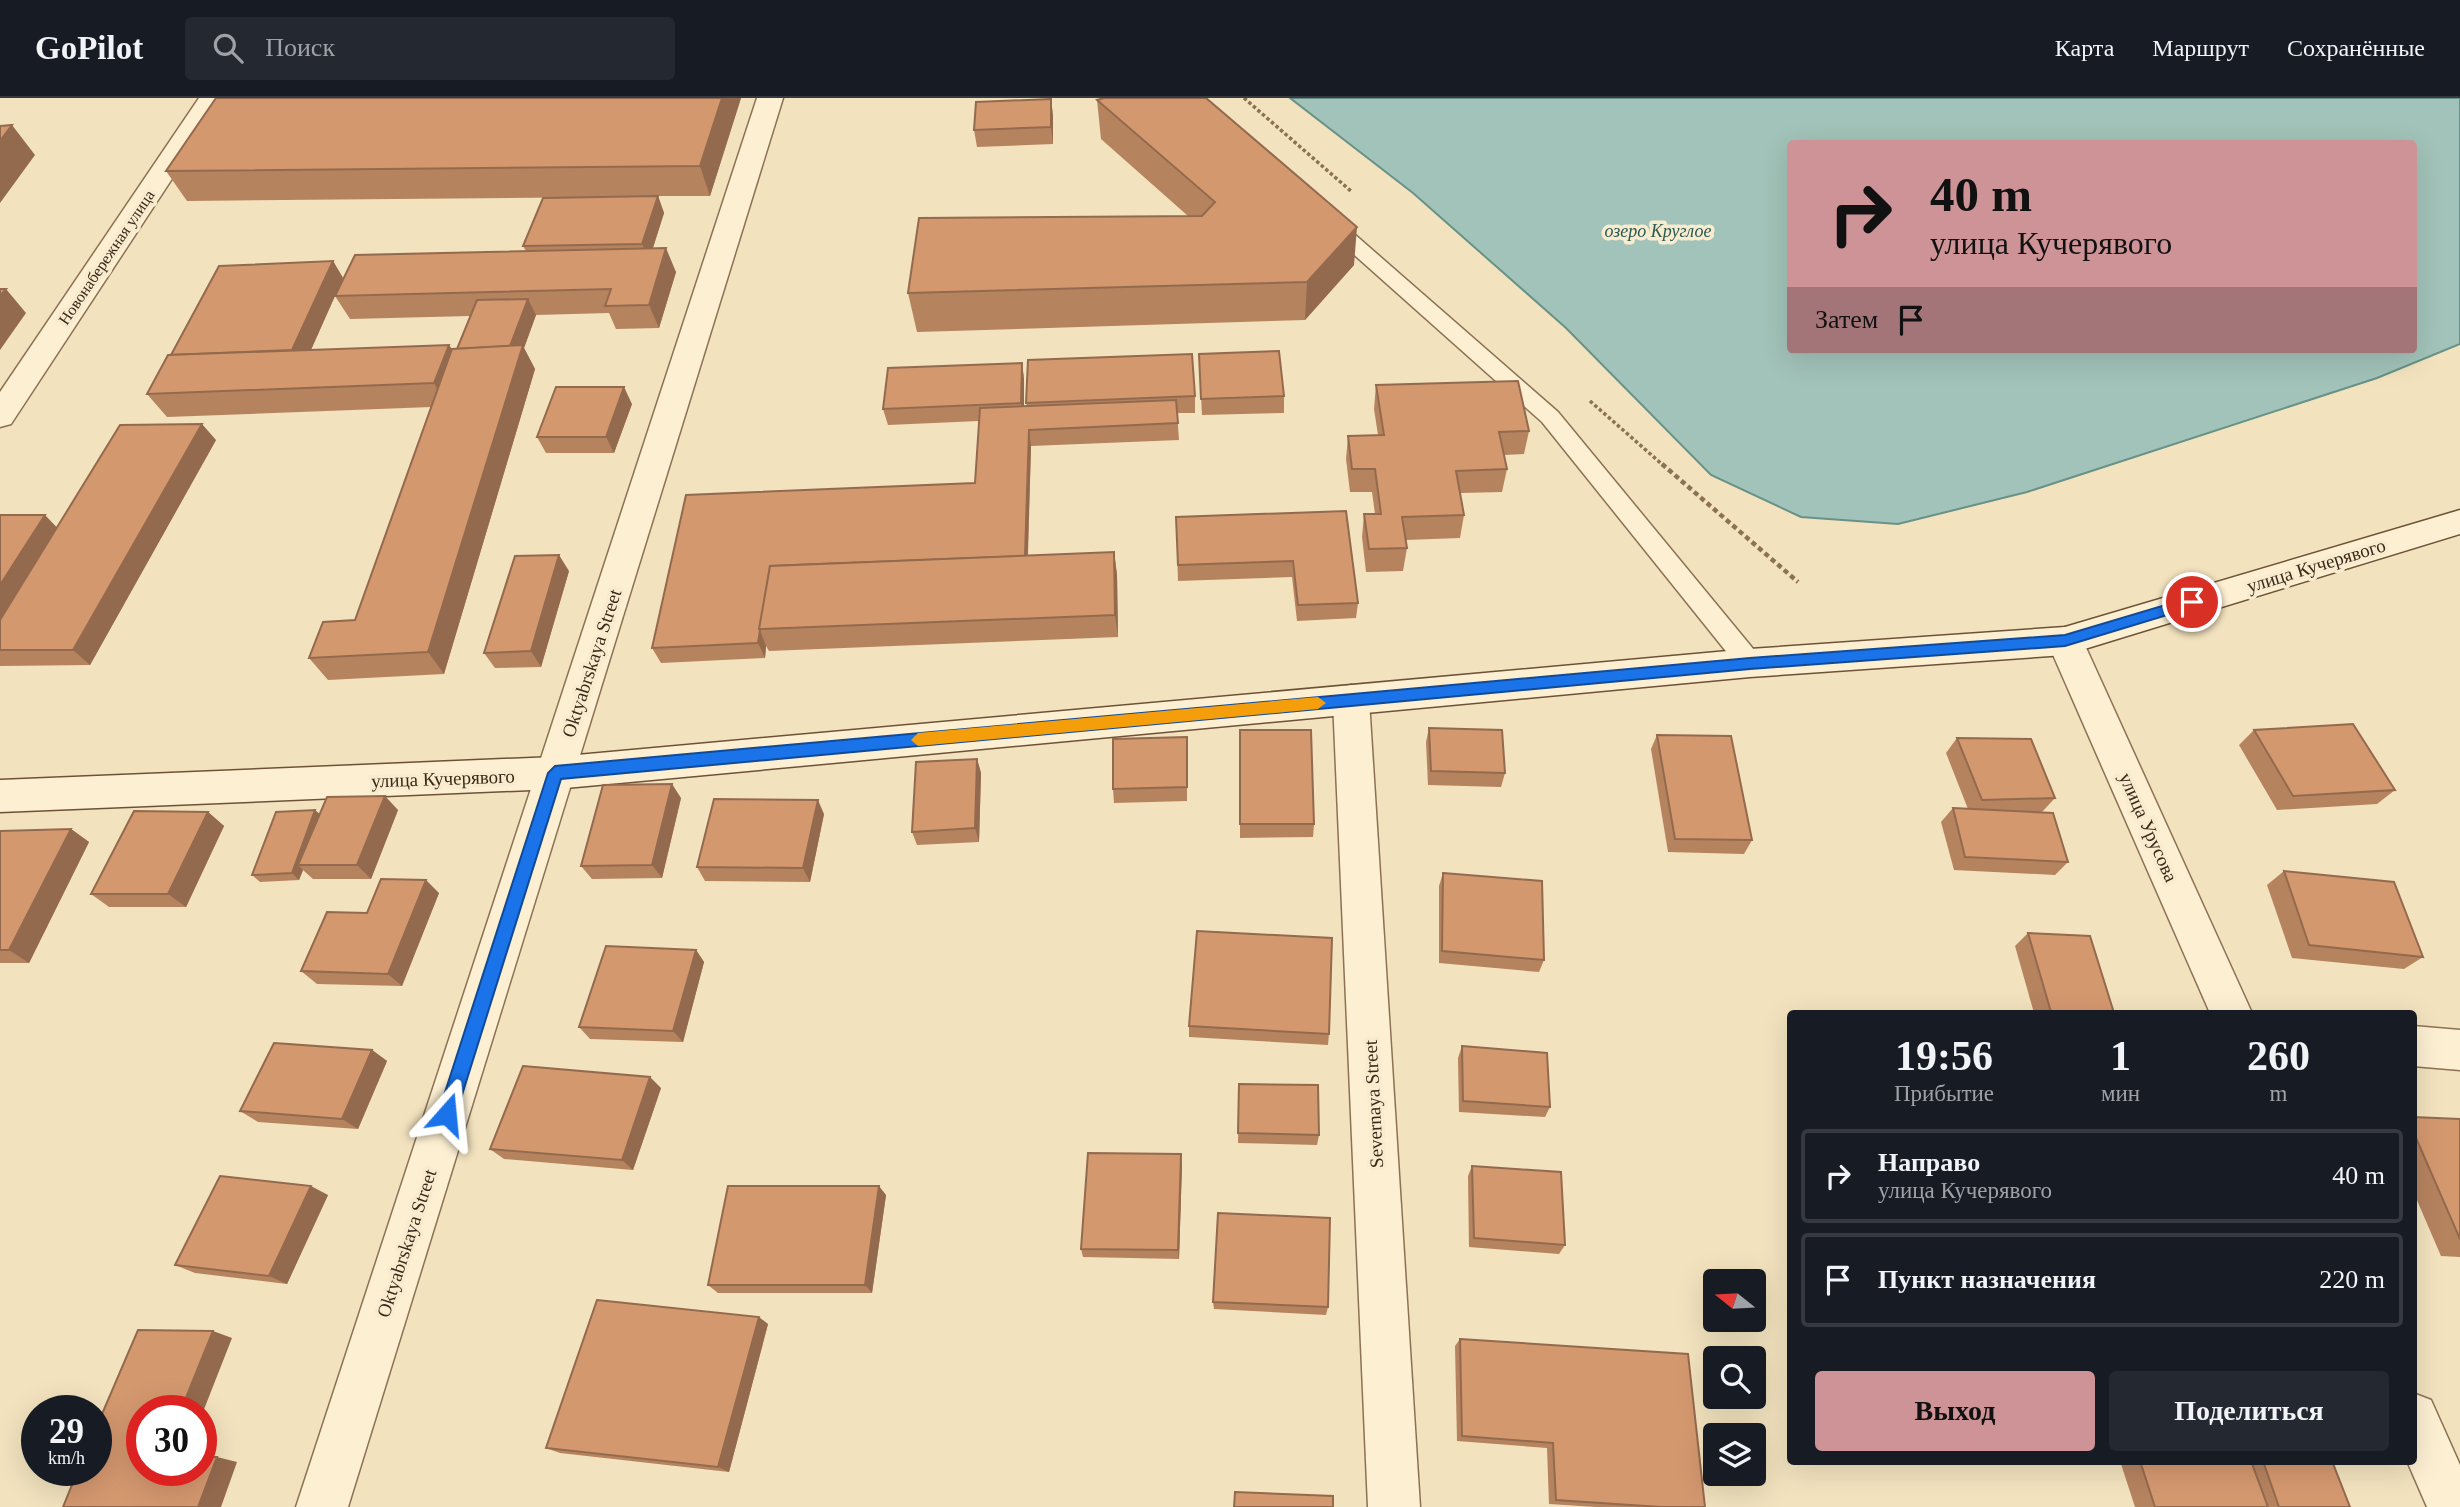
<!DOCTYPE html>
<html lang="ru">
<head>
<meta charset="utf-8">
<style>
  :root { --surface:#171b24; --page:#242831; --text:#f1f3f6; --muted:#9ea1a6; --line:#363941; --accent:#cd9396 }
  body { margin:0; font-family:"Times New Roman",serif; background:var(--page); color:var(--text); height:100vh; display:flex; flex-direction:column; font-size:26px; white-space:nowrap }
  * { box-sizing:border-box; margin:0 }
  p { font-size:23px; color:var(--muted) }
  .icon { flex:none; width:38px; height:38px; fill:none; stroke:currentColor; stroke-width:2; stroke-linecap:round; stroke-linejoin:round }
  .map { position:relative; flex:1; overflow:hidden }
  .side { position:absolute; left:1787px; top:912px; width:630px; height:455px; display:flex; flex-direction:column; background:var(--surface); border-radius:7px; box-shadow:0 7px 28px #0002 }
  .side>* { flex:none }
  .hud { position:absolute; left:1787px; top:42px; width:630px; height:214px; border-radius:7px; box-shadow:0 7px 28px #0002; background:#cd9396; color:#111; overflow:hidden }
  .needle { width:46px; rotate:288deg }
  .buttons { position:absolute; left:1703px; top:1171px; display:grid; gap:14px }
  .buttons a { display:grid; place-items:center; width:63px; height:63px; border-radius:7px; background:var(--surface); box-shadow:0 7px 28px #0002; font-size:35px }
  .speed { position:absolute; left:21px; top:1297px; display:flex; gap:14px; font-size:35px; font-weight:700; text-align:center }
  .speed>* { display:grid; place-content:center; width:91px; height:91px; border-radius:50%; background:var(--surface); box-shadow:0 7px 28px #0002; line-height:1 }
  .speed small { font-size:18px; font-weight:400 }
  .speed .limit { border:10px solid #d22; background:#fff; color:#111 }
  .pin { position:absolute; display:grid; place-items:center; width:60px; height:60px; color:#fff; margin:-30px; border:4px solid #fff; border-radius:50%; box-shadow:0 2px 7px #0007 }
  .me { position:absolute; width:77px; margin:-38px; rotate:18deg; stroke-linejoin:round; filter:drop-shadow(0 0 5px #0008) }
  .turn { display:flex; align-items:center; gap:24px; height:147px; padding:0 28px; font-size:32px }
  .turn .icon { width:91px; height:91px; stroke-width:2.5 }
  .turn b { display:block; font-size:49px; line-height:60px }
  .then { display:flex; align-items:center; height:66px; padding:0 28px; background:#0003; gap:14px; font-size:26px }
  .eta { display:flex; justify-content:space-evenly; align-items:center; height:119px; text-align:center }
  .eta b { font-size:42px; font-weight:700; line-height:49px }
  .action { display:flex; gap:14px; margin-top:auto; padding:14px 28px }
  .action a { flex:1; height:80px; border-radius:7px; background:var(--accent); color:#111; font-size:28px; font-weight:700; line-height:80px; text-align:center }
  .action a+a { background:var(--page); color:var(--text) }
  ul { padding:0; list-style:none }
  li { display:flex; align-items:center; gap:21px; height:94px; margin:0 14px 10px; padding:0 14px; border:4px solid var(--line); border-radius:7px }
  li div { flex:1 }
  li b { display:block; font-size:26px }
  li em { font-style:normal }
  header { display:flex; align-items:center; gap:42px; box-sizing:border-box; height:98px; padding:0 35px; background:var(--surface); border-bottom:2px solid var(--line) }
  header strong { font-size:33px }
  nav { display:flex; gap:38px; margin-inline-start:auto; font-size:24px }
  .search { width:490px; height:63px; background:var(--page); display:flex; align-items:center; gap:18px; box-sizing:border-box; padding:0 24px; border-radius:7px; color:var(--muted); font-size:26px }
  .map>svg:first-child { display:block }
</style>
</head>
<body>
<header>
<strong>GoPilot</strong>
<div class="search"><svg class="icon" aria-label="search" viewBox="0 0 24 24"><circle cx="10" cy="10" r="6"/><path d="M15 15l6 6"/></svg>Поиск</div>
<nav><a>Карта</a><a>Маршрут</a><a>Сохранённые</a></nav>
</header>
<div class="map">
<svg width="2460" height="1409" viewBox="0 0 2460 1409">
  <rect width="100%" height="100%" fill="#f2e2be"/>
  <path fill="#a2c3b9" stroke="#689287" stroke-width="2" fill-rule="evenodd" d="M1290 0H2460V246L2377 280 2027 394 1898 426 1801 419 1711 377 1566 230 1413 95ZM1790 46H2413V252H1790Z"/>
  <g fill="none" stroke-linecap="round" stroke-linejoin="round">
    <g stroke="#8c7155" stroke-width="3">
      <path id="lane" d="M1330 119 1337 121 1558 314 1759 558 1762 565 1759 572 1750 575 1741 572 1542 324 1323 129 1320 125Z"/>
    </g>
    <g stroke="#8c7155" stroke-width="3">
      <g id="street">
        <path d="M199 0H225L11 326 0 329V294Z"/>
        <path d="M757 0H783L348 1409H296Z"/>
        <path d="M2065 529 2078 533 2083 543 2252 915H2210L2047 543 2052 533Z"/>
        <path d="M1351 587 1364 592 1369 602 1420 1409H1368L1333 602 1338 592Z"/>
        <path d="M2413 928 2460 932V972L2413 968Z"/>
        <path d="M2413 1295 2431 1302 2460 1367V1409H2427L2407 1363H2413Z"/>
      </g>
    </g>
    <g stroke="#6e5238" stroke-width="3">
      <path id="secondary" d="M2460 412V436L2065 557 1750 579 555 691 0 714V682L555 659 1750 551 2065 529Z"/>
    </g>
    <g stroke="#8c7155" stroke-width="3.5" stroke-dasharray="3.5 2.5" stroke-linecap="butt">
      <path d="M1244 0 1352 94"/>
      <path d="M1590 303 1664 368"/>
    </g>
    <path stroke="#8c7155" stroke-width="4.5" stroke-dasharray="5 3.5" stroke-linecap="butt" d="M1662 366 1798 484"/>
    <use href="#lane" fill="#fcefd2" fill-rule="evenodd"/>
    <use href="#street" fill="#fcefd2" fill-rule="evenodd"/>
    <use href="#secondary" fill="#fcefd2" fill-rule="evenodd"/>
  </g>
  <g fill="#b6835f" fill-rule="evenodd">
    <path d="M216 0H741L710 98H658L664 115 653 150 676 174 659 230 616 231 609 215 536 217 524 250 535 271 444 576 328 582 309 560 355 522 431 309 167 319 147 296 171 257 333 163 343 180 338 192 526 153 523 148 607 99 187 103 166 73ZM335 198 350 221 470 218 457 251H452L449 247 311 252Z"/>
    <path d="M1051 1 1053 18V46L977 49 974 32Z"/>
    <path d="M1097 2 1354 167 1305 222 917 234 908 195 1188 118 1101 41Z"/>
    <path d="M1199 256 1284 298V315L1202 317Z"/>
    <path d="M1022 265 1024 281V309L1027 308 1026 305 1195 298V315H1177L1179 342 1031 348 1028 458 1114 454 1117 477 1118 539 769 553 766 548 765 560 661 565 652 550 975 385 979 323 888 327 883 311Z"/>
    <path d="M1376 287 1529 333 1524 356 1504 357 1507 371 1502 394 1460 395 1464 417 1460 440 1406 442 1407 450 1403 473 1366 474 1362 439 1364 416H1375L1372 394H1350L1346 361 1348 338 1378 337 1374 311Z"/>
    <path d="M632 306 614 355H546L537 339Z"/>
    <path d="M216 342 90 567 0 568V417L57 429Z"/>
    <path d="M1346 413 1358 505 1356 520 1297 523 1292 479 1178 483 1176 419Z"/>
    <path d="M569 473 541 569 495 570 484 555Z"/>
    <path d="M1429 630 1505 675 1501 689 1428 687 1426 644Z"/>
    <path d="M1240 632 1314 726 1313 739 1240 740Z"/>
    <path d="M2254 632 2395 692 2377 706 2277 712 2239 647Z"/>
    <path d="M1657 637 1752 742 1744 756 1668 754 1651 651Z"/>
    <path d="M1957 640 2055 700 2042 714 2068 764 2055 777 1954 772 1941 724 1953 710 1968 711 1946 655Z"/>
    <path d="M1187 654V703L1114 705 1113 691Z"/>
    <path d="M977 661 981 675 979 744 917 747 912 734Z"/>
    <path d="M681 700 662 780 592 781 581 768Z"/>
    <path d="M398 712 371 781H313L303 772 299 782 260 784 252 777 320 716Z"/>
    <path d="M208 714 224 728 186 809H109L91 796Z"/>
    <path d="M824 716 810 784 705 783 697 769Z"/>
    <path d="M71 731 89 744 29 865H0V733Z"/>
    <path d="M2284 773 2423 859 2404 871 2292 860 2267 787Z"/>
    <path d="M1443 775 1544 862 1539 874 1439 865V788Z"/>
    <path d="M439 795 402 888 317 886 301 873 367 815Z"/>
    <path d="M2028 835 2114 915H2034L2015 848Z"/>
    <path d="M696 852 704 864 683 944 590 941 579 929Z"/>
    <path d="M1189 928 1329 936 1328 947 1189 939Z"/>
    <path d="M1462 948 1550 1009 1545 1019 1459 1014 1458 960Z"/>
    <path d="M372 952 387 963 358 1031 258 1024 240 1013Z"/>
    <path d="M1239 986 1319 1037 1317 1047 1238 1045Z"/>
    <path d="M661 990 633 1072 504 1061 490 1051Z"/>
    <path d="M2413 1019 2460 1021V1159L2441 1158 2413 1093Z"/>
    <path d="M1182 1066 1179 1161 1083 1159 1081 1151Z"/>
    <path d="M1472 1068 1565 1147 1559 1156 1469 1149 1468 1078Z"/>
    <path d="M328 1097 287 1186 195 1175 175 1167Z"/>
    <path d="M886 1097 872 1195H718L708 1187Z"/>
    <path d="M1213 1204 1328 1209 1326 1217 1214 1211Z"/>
    <path d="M768 1226 729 1374 560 1355 546 1350Z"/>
    <path d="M1460 1241 1705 1409H1596L1549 1406 1547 1350 1457 1343 1455 1248Z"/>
    <path d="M2120 1363H2332L2350 1409H2135Z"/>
  </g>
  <g fill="#946a4e">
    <path d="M722 0H741L710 98 700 68Z"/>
    <path d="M1051 1 1053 18V46L1051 29Z"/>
    <path d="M12 27 35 57 0 105V43Z"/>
    <path d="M658 98 664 115 649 162 642 146Z"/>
    <path d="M1357 129 1354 167 1305 222 1307 184Z"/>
    <path d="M666 150 676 174 659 230 649 207Z"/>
    <path d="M333 163 343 180 301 274 289 257Z"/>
    <path d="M6 191 26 215 0 252V198Z"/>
    <path d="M528 201 536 217 524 250 535 271 444 576 428 554 509 252Z"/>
    <path d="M449 247 463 270 448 309 434 285Z"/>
    <path d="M1022 265 1024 281V321L1021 305Z"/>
    <path d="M624 289 632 306 614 355 606 339Z"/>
    <path d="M202 326 216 342 90 567 73 552Z"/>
    <path d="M1029 332 1031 348 1027 476 1024 460Z"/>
    <path d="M45 417 67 440 0 526V487Z"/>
    <path d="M1114 454 1117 477 1118 539 1115 517Z"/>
    <path d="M559 457 569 473 541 569 531 553Z"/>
    <path d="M760 532 766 548 765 560 758 545Z"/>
    <path d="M977 661 981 675 979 744 975 730Z"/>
    <path d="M672 686 681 700 662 780 652 767Z"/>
    <path d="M385 698 398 712 371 781 357 767Z"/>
    <path d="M818 702 824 716 810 784 803 770Z"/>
    <path d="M315 712 323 719 298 767 303 772 299 782 292 775Z"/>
    <path d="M208 714 224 728 186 809 168 796Z"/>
    <path d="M71 731 89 744 29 865 9 852Z"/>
    <path d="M426 782 439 795 402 888 388 876Z"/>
    <path d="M696 852 704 864 683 944 673 933Z"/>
    <path d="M372 952 387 963 358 1031 342 1021Z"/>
    <path d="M650 979 661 990 633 1072 622 1062Z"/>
    <path d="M1181 1056 1182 1066 1179 1161 1178 1152Z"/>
    <path d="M311 1088 328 1097 287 1186 269 1178Z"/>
    <path d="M879 1088 886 1097 872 1195 865 1187Z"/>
    <path d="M759 1219 768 1226 729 1374 718 1369Z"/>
    <path d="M213 1233 232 1240 201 1319V1312H181Z"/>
    <path d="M217 1359 237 1364 221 1409H198Z"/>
  </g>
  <g fill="#d4986f" stroke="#946a4e" stroke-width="2">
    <path d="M216 0H722L700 68 166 73Z"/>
    <path d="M1104 0H1206L1357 129 1307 184 908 195 919 120 1202 118 1215 104 1097 2Z"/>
    <path d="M1051 1V29L974 32 976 4Z"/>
    <path d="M12 27 0 43V28Z"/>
    <path d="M658 98 642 146 523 148 543 100Z"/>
    <path d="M666 150 649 207 605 208 611 191 335 198 355 157Z"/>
    <path d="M333 163 292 252 171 257 219 168Z"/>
    <path d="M0 191H6L0 198Z"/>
    <path d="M528 201 510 248 457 251 477 202Z"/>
    <path d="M449 247 434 285 147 296 168 257Z"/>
    <path d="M523 247 428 554 309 560 323 524 355 522 452 251Z"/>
    <path d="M1279 253 1284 298 1201 301 1199 256Z"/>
    <path d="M1192 256 1195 298 1026 305 1028 262Z"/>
    <path d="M1022 265 1021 305 883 311 888 270Z"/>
    <path d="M1518 283 1529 333 1499 334 1507 371 1456 373 1464 417 1402 419 1407 450 1369 451 1364 416H1381L1375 371H1352L1348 338 1384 337 1376 287Z"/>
    <path d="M556 289H624L606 339H537Z"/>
    <path d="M1176 302 1178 325 1029 332 1025 458 770 468 758 545 652 550 686 397 975 385 980 310Z"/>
    <path d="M202 326 73 552H0V522L120 327Z"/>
    <path d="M1346 413 1358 505 1298 507 1293 463 1178 467 1176 419Z"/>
    <path d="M0 417H45L0 487Z"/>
    <path d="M1114 454 1115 517 759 531 770 468Z"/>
    <path d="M559 457 531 553 484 555 515 458Z"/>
    <path d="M2353 626 2395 692 2293 698 2254 632Z"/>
    <path d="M1429 630 1502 632 1505 675 1431 673Z"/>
    <path d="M1240 632H1311L1314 726H1240Z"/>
    <path d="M1657 637 1731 638 1752 742 1675 741Z"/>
    <path d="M1187 639V689L1113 691V641Z"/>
    <path d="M1957 640 2031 641 2055 700 1982 702Z"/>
    <path d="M977 661 975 730 912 734 916 664Z"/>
    <path d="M672 686 652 767 581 768 603 687Z"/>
    <path d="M385 698 357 767H298L327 699Z"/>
    <path d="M714 701 818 702 803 770 697 769Z"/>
    <path d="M1953 710 2053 715 2068 764 1965 759Z"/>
    <path d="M315 712 292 775 252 777 276 714Z"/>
    <path d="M134 713 208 714 168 796H91Z"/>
    <path d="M71 731 9 852H0V733Z"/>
    <path d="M2284 773 2394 784 2423 859 2309 847Z"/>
    <path d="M1443 775 1542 783 1544 862 1442 853Z"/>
    <path d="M381 781 426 782 388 876 301 873 327 814 367 815Z"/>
    <path d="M1197 833 1332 840 1329 936 1189 928Z"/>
    <path d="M2028 835 2090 838 2114 915 2051 914Z"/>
    <path d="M606 848 696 852 673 933 579 929Z"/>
    <path d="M274 945 372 952 342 1021 240 1013Z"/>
    <path d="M1462 948 1547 955 1550 1009 1463 1003Z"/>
    <path d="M523 968 650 979 622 1062 490 1051Z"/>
    <path d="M1239 986 1318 987 1319 1037 1238 1035Z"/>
    <path d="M2413 1019 2460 1021V1141L2413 1033Z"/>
    <path d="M1088 1055 1181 1056 1178 1152 1081 1151Z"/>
    <path d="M1472 1068 1561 1074 1565 1147 1474 1140Z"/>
    <path d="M220 1078 311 1088 269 1178 175 1167Z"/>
    <path d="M728 1088H879L865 1187H708Z"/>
    <path d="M1218 1115 1330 1120 1328 1209 1213 1204Z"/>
    <path d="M597 1202 759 1219 718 1369 546 1350Z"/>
    <path d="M138 1232 213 1233 181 1312H142V1372H201V1359H217L198 1409H63L78 1372H96V1330Z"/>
    <path d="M1460 1241 1688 1256 1705 1409H1661L1556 1402 1553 1345 1462 1338Z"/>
    <path d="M2140 1363H2251L2268 1409H2155Z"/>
    <path d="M2263 1363H2332L2350 1409H2279Z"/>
    <path d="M1235 1394 1333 1398V1409H1234Z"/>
  </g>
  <path fill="#1a73e8" stroke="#114b97" stroke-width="2" d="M2192 499 2199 504 2197 508 2065 548 1750 571 561 681 456 1016 453 1022 447 1024 440 1022 438 1016 548 675 555 668 1750 560 2065 537Z"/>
  <path fill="#f59e0b" d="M1318 599 1326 605 1318 611 918 648 911 642 918 635Z"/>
  <g text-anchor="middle" stroke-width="7" stroke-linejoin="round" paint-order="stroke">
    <g font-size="16" fill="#3a291b" stroke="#f9ecce">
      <text transform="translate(106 159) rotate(-56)" y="6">Новонабережная улица</text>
    </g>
    <g font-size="18" font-style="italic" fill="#285b57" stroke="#f9ecce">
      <text x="1658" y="139">озеро Круглое</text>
    </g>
    <g font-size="19" fill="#3a291b" stroke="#f9ecce">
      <text transform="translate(2316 467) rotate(-17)" y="7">улица Кучерявого</text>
      <text transform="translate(591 565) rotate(-72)" y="7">Oktyabrskaya Street</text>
      <text transform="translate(443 680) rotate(-2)" y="7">улица Кучерявого</text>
      <text transform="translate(2149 729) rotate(66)" y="7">улица Урусова</text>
      <text transform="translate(1373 1006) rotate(-93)" y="7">Severnaya Street</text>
      <text transform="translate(406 1145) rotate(-72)" y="7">Oktyabrskaya Street</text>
    </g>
  </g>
</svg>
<div class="buttons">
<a><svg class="needle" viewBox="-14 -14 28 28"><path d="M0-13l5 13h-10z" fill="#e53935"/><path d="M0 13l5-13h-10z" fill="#9ea1a6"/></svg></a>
<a><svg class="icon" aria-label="search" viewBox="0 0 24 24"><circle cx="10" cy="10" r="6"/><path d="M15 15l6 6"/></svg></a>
<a><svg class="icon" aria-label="layers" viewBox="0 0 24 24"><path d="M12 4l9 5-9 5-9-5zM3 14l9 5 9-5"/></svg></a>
</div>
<div class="speed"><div>29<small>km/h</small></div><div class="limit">30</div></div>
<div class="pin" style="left:2192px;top:504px;background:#d93025"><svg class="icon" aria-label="arrive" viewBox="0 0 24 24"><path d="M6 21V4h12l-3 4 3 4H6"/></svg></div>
<svg class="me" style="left:447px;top:1016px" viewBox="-20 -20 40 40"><path d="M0-17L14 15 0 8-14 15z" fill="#1a73e8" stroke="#fff" stroke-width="4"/></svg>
<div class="hud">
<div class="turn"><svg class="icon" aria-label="right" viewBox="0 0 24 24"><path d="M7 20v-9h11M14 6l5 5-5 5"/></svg><div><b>40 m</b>улица Кучерявого</div></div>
<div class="then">Затем<svg class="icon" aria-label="arrive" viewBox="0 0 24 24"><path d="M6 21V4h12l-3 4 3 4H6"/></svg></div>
</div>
<section class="side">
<div class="eta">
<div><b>19:56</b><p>Прибытие</p></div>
<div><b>1</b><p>мин</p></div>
<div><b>260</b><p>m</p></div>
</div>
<ul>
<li><svg class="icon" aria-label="right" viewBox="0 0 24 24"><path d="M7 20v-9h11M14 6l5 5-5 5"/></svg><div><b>Направо</b><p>улица Кучерявого</p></div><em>40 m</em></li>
<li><svg class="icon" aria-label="arrive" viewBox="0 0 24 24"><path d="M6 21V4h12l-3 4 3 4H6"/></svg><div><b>Пункт назначения</b></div><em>220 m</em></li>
</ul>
<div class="action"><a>Выход</a><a>Поделиться</a></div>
</section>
</div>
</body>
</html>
